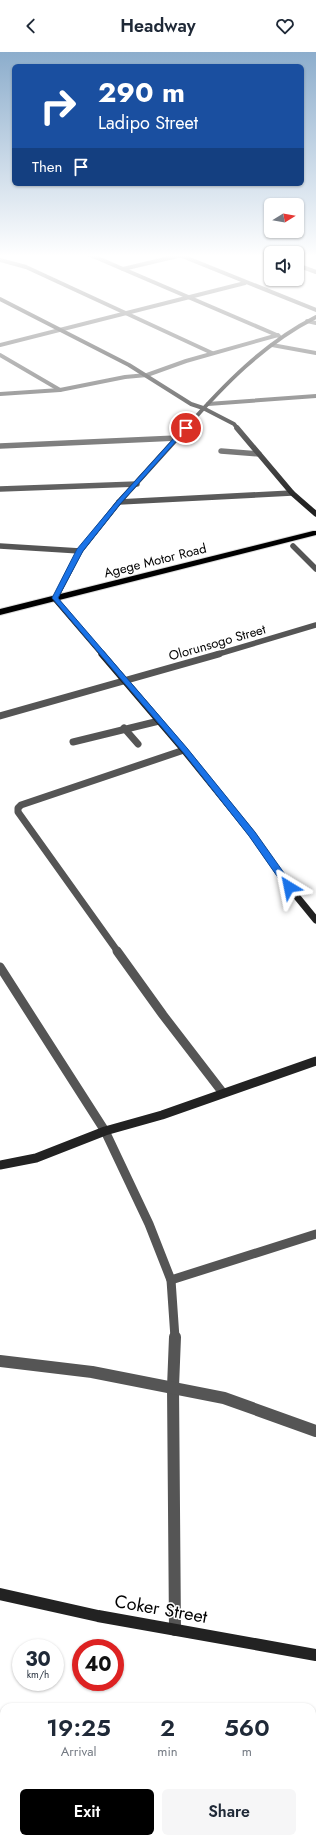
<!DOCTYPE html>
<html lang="en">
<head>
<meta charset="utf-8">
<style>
  :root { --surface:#fff; --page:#f6f6f7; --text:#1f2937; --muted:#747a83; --accent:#000 }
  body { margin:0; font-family:Jost,sans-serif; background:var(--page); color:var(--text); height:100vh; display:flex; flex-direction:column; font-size:15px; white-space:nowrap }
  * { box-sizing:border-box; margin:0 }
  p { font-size:13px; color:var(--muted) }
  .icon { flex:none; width:22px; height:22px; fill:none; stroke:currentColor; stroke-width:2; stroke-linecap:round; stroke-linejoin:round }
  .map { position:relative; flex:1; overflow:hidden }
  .side { position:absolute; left:0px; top:1651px; width:316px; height:140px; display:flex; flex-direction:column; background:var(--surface); border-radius:12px 12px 0 0; box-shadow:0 1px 3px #0004 }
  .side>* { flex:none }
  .top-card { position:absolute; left:12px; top:12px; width:292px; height:122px; border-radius:6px; box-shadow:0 1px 3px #0004; background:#1a4fa0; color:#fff; overflow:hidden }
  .needle { width:26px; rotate:79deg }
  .fabs { position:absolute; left:264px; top:146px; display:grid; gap:8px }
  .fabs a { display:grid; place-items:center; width:40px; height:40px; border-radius:6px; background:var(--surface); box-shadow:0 1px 3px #0004; font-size:20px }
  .speed { position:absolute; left:12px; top:1587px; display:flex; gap:8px; font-size:20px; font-weight:700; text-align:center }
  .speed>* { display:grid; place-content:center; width:52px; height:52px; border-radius:50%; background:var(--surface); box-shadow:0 1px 3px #0004; line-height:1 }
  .speed small { font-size:10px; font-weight:400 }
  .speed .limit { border:6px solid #d22; background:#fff; color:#111 }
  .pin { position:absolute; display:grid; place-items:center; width:34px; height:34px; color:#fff; margin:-17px; border:2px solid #fff; border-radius:50%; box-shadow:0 1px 4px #0007 }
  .me { position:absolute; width:44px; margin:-22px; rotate:325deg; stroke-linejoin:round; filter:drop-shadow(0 0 3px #0008) }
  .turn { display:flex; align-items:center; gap:14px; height:84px; padding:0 20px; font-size:18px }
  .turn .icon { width:52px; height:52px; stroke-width:2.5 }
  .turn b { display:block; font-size:28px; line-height:34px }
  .then { display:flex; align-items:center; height:38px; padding:0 20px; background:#0003; gap:8px; font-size:15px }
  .eta { display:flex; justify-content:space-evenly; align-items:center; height:68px; text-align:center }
  .eta b { font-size:24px; font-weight:600; line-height:28px }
  .cta { display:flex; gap:8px; margin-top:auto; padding:8px 20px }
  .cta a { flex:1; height:46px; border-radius:6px; background:var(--accent); color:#fff; font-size:16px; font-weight:600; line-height:46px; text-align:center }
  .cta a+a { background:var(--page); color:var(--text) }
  header { display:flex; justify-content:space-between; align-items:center; height:52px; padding:0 20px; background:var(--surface); font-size:18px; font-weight:600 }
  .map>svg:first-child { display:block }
</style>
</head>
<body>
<header><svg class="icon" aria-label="back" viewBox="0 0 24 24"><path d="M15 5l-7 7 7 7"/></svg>Headway<svg class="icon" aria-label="heart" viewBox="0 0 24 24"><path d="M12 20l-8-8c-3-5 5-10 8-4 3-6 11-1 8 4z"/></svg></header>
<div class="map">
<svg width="316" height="1791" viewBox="0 0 316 1791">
  <rect width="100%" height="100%" fill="#fff"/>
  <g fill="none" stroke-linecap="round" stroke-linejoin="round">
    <g stroke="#dbdbdb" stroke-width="2">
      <path id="highway" d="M313 479H316V483L0 563V557Z"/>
    </g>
    <g stroke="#555" stroke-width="4">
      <path d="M88 202 279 284"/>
      <path d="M177 202 316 258"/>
      <path d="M269 202 271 203"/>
      <path d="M0 208 26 215 212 301"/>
      <path d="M297 213 316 220"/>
      <path d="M123 217 182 203"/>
      <path d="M307 269 316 271"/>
      <path d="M0 293 245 231"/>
      <path d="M272 293 316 301"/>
      <path d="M0 303 60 338"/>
      <path d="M0 342 60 338 125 325 147 323 186 309 278 283"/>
      <path d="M208 352 316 344"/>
    </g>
    <g stroke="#555" stroke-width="5.5">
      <path d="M0 394 177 386"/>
      <path d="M221 399 259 402"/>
      <path d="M0 437 137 432"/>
      <path d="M119 450 292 441"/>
      <path d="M0 494 80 499"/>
      <path d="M293 494 316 517"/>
      <path d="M215 603 316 573"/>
    </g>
    <g stroke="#555" stroke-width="7">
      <path d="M0 664 219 602"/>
      <path d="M124 676 138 692"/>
      <path d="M73 690 159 669"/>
      <path d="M118 900 18 760V756L21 753 184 698"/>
    </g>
    <g stroke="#555" stroke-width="9">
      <path d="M117 899 163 963 223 1041"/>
      <path d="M0 915 105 1079 149 1172 171 1228 175 1286"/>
      <path d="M171 1228 316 1182"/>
    </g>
    <g stroke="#555" stroke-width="12">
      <path d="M175 1285 173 1335 175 1578"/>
      <path d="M0 1309 92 1320 224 1346 316 1379"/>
    </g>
    <g stroke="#222" stroke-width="4">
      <path d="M0 247 129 313 191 352 203 356 234 372 238 377"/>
      <path d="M185 377C223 334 264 291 316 265"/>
    </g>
    <g stroke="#222" stroke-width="5.5">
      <path d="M237 376 292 441 316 462"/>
      <path d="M103 603 55 547 80 499 119 450 186 376"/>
    </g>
    <path stroke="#222" stroke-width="7" d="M102 602 184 698 252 782 289 835 316 868"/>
    <path stroke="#222" stroke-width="9" d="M0 1113 36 1106 105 1079 162 1063 316 1009"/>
    <path stroke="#222" stroke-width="12" d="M0 1542 98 1564 316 1603"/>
    <use href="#highway" fill="#000" fill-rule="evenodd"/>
  </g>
  <linearGradient id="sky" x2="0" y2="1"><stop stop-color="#8cadcc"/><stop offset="0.45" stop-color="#fff"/><stop offset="1" stop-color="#fff" stop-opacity="0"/></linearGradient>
  <rect width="316" height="453" fill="url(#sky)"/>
  <path fill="#1a73e8" stroke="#114b97" d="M184 375 188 376 121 451 83 499 58 546 187 696 255 780 294 835 289 838 286 837 249 784 182 699 52 546 77 497 117 449Z"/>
  <g text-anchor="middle" stroke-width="3" stroke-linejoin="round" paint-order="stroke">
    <g font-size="13" fill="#000" stroke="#fff">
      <text transform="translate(155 508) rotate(-14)" y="5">Agege Motor Road</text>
      <text transform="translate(217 590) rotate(-16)" y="5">Olorunsogo Street</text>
    </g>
    <g font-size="18" fill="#000" stroke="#fff">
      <text transform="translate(161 1557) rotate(10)" y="6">Coker Street</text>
    </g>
  </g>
</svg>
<div class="fabs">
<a><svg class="needle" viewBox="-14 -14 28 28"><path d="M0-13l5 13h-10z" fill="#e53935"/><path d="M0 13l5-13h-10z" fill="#747a83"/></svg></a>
<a><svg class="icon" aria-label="sound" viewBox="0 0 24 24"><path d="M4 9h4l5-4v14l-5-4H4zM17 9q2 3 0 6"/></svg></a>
</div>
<div class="speed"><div>30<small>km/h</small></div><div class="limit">40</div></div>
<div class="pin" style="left:186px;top:376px;background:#d93025"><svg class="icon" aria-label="arrive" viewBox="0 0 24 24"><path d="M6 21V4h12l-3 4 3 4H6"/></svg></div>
<svg class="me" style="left:289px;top:835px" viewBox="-20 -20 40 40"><path d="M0-17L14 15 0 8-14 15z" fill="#1a73e8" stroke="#fff" stroke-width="4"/></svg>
<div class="top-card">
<div class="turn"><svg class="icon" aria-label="right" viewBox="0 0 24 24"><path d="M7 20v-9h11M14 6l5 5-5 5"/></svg><div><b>290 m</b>Ladipo Street</div></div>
<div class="then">Then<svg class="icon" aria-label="arrive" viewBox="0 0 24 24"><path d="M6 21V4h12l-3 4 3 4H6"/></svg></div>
</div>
<section class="side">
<div class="eta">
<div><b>19:25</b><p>Arrival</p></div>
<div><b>2</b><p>min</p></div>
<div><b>560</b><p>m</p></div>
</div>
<div class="cta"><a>Exit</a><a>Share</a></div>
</section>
</div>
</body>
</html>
